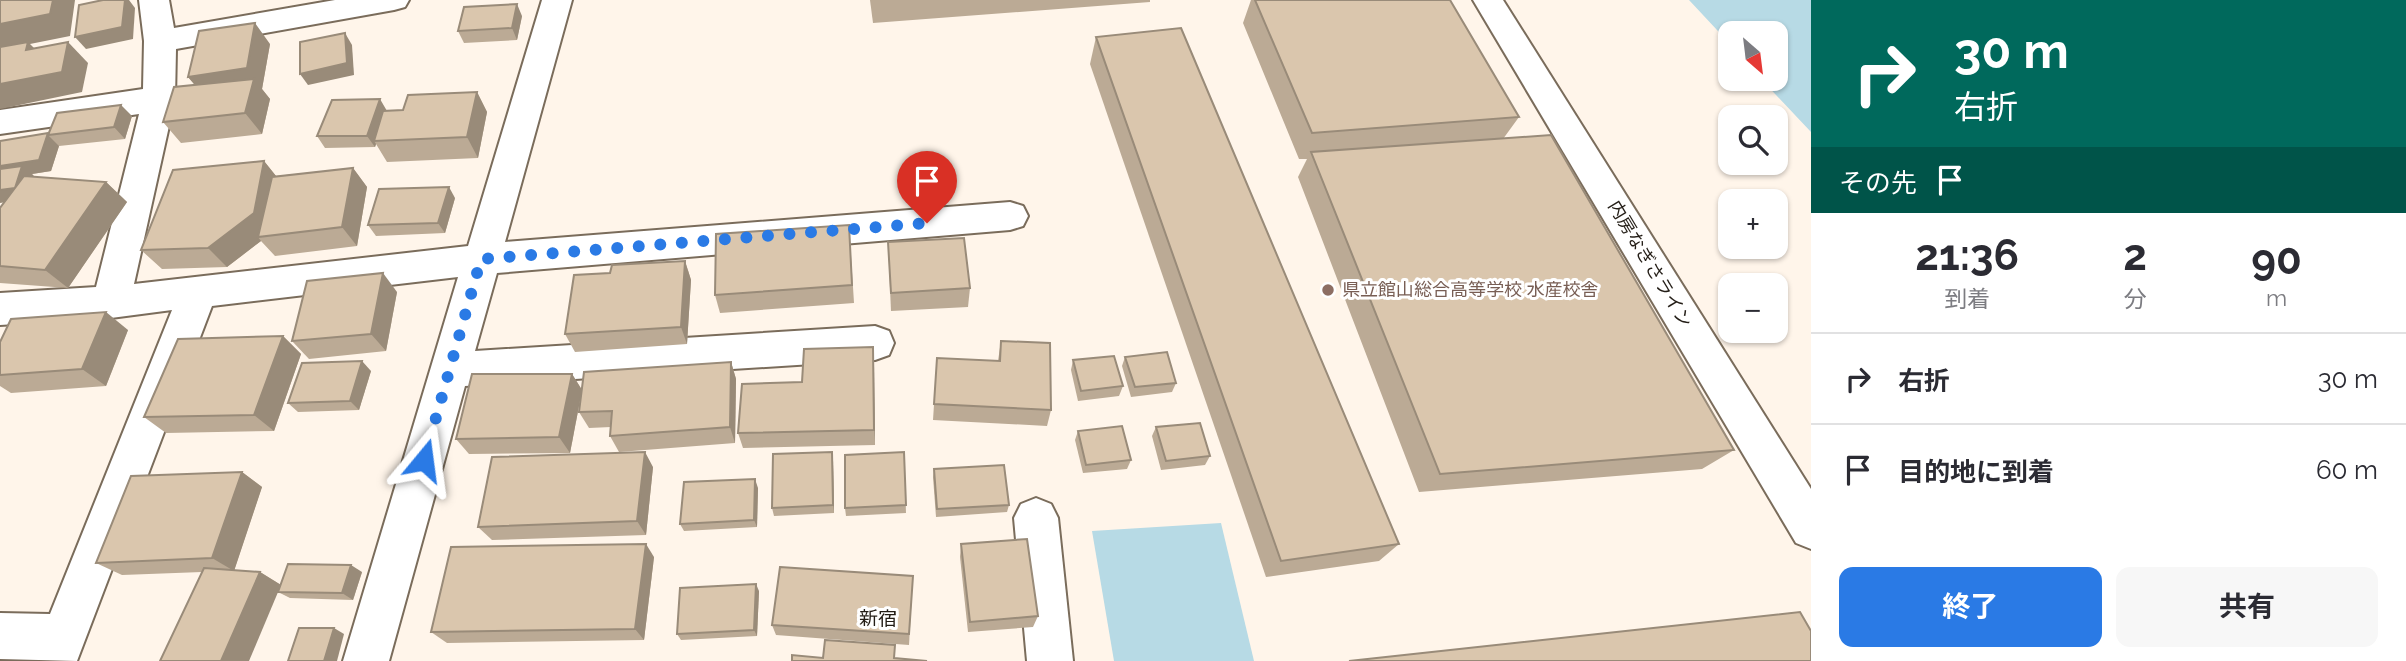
<!DOCTYPE html>
<html lang="ja">
<head>
<meta charset="utf-8">
<style>
  :root { --surface:#fff; --page:#f7f7f7; --text:#2b2b33; --muted:#7c7c81; --line:#e1e1e2; --accent:#2a7ae5 }
  body { margin:0; font-family:Raleway,"Noto Sans JP",sans-serif; background:var(--page); color:var(--text); height:100vh; display:flex; flex-direction:column; font-size:26px; white-space:nowrap }
  * { box-sizing:border-box; margin:0 }
  p { font-size:23px; color:var(--muted) }
  .icon { flex:none; width:38px; height:38px; fill:none; stroke:currentColor; stroke-width:2; stroke-linecap:round; stroke-linejoin:round }
  .map { position:relative; flex:1; overflow:hidden }
  .side { display:flex; flex-direction:column; background:var(--surface); width:595px }
  .side>* { flex:none }
  .banner { background:#00695c; color:#fff; overflow:hidden }
  .needle { width:46px; rotate:152deg }
  .buttons { position:absolute; left:1718px; top:21px; display:grid; gap:14px }
  .buttons a { display:grid; place-items:center; width:70px; height:70px; border-radius:14px; background:var(--surface); box-shadow:0 2px 5px #0004; font-size:35px }
  .pin { position:absolute; display:grid; place-items:center; width:60px; height:60px; color:#fff; margin:-72px -30px; border-radius:50% 50% 50% 0; rotate:-45deg; box-shadow:0 0 7px #0007 }
  .pin .icon { rotate:45deg }
  .me { position:absolute; width:77px; margin:-38px; rotate:16deg; stroke-linejoin:round; filter:drop-shadow(0 0 5px #0008) }
  .turn { display:flex; align-items:center; gap:24px; height:147px; padding:0 28px; font-size:32px }
  .turn .icon { width:91px; height:91px; stroke-width:2.5 }
  .turn b { display:block; font-size:49px; line-height:60px }
  .then { display:flex; align-items:center; height:66px; padding:0 28px; background:#0003; gap:14px; font-size:26px }
  .eta { display:flex; justify-content:space-evenly; align-items:center; height:119px; text-align:center }
  .eta b { font-size:42px; font-weight:700; line-height:49px }
  .primary-button { display:flex; gap:14px; margin-top:auto; padding:14px 28px }
  .primary-button a { flex:1; height:80px; border-radius:14px; background:var(--accent); color:#fff; font-size:28px; font-weight:700; line-height:80px; text-align:center }
  .primary-button a+a { background:var(--page); color:var(--text) }
  ul { padding:0; list-style:none }
  li { display:flex; align-items:center; gap:21px; height:91px; padding:0 28px; border-top:2px solid var(--line) }
  li div { flex:1 }
  li b { display:block; font-size:26px }
  li em { font-style:normal }
  main { display:flex; flex:1; min-height:0 }
  .map>svg:first-child { display:block }
</style>
</head>
<body>
<main>
<div class="map">
<svg width="1811" height="661" viewBox="0 0 1811 661">
  <rect width="100%" height="100%" fill="#fff5ea"/>
  <g fill="#b7dae5">
    <path d="M1689 0H1811V132L1761 79H1776V33H1731V45Z"/>
    <path d="M1221 523 1254 661H1114L1092 531Z"/>
  </g>
  <g fill="none" stroke-linecap="round" stroke-linejoin="round">
    <g stroke="#7a6c5b" stroke-width="4">
      <g id="minor">
        <path d="M139 0H169L174 28 335 0H409L405 7 394 10 176 49 175 99 134 284 468 246 542 0H572L505 242 1010 202 1023 206 1028 216 1023 226 1010 230 497 273 475 351 875 326 889 331 894 343 889 355 875 360 465 386 389 661H343L458 277 212 306 77 661 0 659V613L50 614 172 310 111 318 0 325V293L96 287 139 114 0 134V110L143 89 144 41Z"/>
        <path d="M1473 0H1503L1811 489V549L1796 543Z"/>
        <path d="M1036 498 1051 504 1058 518 1073 661H1027L1014 518 1021 504Z"/>
      </g>
    </g>
    <use href="#minor" fill="#fff" fill-rule="evenodd"/>
  </g>
  <g fill="#bbaa95">
    <path d="M870 0H1150V2L873 23Z"/>
    <path d="M1251 0H1450L1519 117 1503 139 1734 450 1702 469 1419 492 1298 177 1307 159H1299L1243 23Z"/>
    <path d="M522 16 517 40 464 43 458 31Z"/>
    <path d="M1096 37 1399 544 1379 561 1266 577 1090 64Z"/>
    <path d="M270 44 262 89 270 99 262 134 181 143 163 122 195 85 188 77Z"/>
    <path d="M477 92 487 112 478 158 387 162 376 144 375 147 325 148 317 136 387 111 403 110Z"/>
    <path d="M132 116 125 139 59 146 51 171 32 174 34 177 106 182 127 202 68 288 0 283V208L48 133Z"/>
    <path d="M264 161 276 176 353 168 367 187 357 246 275 256 261 241 227 267 162 269 141 250Z"/>
    <path d="M455 198 445 233 376 236 368 225Z"/>
    <path d="M849 225 854 303 720 313 715 295Z"/>
    <path d="M888 242 970 288 968 307 891 311Z"/>
    <path d="M685 261 691 280 687 344 575 352 565 334 610 273Z"/>
    <path d="M397 292 386 351 309 359 292 341Z"/>
    <path d="M128 330 106 386 11 393 0 386V342Z"/>
    <path d="M283 336 301 354 274 431 166 433 144 417Z"/>
    <path d="M1001 341 1051 410 1047 426 933 420 937 358 998 361Z"/>
    <path d="M873 347 875 445 743 448 738 433 802 382Z"/>
    <path d="M1125 357 1176 383 1172 392 1131 397 1122 366Z"/>
    <path d="M1073 360 1123 386 1119 396 1078 401 1071 370Z"/>
    <path d="M731 362 736 379 735 443 619 452 610 436 611 427 589 428 579 412Z"/>
    <path d="M371 371 359 410 298 412 288 403Z"/>
    <path d="M572 374 582 390 570 453 469 454 456 439Z"/>
    <path d="M1156 427 1210 456 1205 465 1161 470 1152 436Z"/>
    <path d="M1078 431 1131 460 1127 469 1083 473 1075 440Z"/>
    <path d="M904 452 906 513 846 516 845 508Z"/>
    <path d="M833 460 834 513 774 516 772 508Z"/>
    <path d="M653 467 646 535 492 540 478 527Z"/>
    <path d="M934 469 1009 505 1007 512 936 517 933 477Z"/>
    <path d="M242 472 262 487 234 571 260 572 281 585 202 572 122 575 96 563Z"/>
    <path d="M758 488 757 527 684 531 680 524Z"/>
    <path d="M961 544 1038 616 1033 627 968 632 960 557Z"/>
    <path d="M654 557 644 640 447 643 431 632Z"/>
    <path d="M362 572 353 600 290 598 278 592Z"/>
    <path d="M913 576 909 645 776 635 772 625Z"/>
    <path d="M759 591 757 636 681 640 677 634Z"/>
  </g>
  <g fill="#998b79">
    <path d="M53 0H75L70 36 30 44 49 63 0 50V24Z"/>
    <path d="M125 0H129L135 8 133 39 86 49 75 37Z"/>
    <path d="M517 4 522 16 517 40 512 28Z"/>
    <path d="M255 23 270 44 262 89 270 99 262 134 245 113 206 98 188 77Z"/>
    <path d="M345 33 352 45 354 75 308 85 300 74Z"/>
    <path d="M68 42 88 63 82 92 0 109V84Z"/>
    <path d="M477 92 487 112 478 158 467 137Z"/>
    <path d="M380 99 387 111 374 141 376 144 375 147 367 136Z"/>
    <path d="M121 105 132 116 125 139 114 127Z"/>
    <path d="M48 133V135L59 146 51 171 32 174 35 177 28 199 0 203V166Z"/>
    <path d="M264 161 280 181 258 237 261 241 227 267 208 248Z"/>
    <path d="M353 168 367 187 357 246 342 227Z"/>
    <path d="M106 182 127 202 68 288 45 270Z"/>
    <path d="M449 187 455 198 445 233 438 223Z"/>
    <path d="M685 261 691 280 687 344 681 327Z"/>
    <path d="M383 273 397 292 386 351 371 334Z"/>
    <path d="M106 312 128 330 106 386 82 369Z"/>
    <path d="M283 336 301 354 274 431 254 415Z"/>
    <path d="M873 347 874 365 875 445 874 430Z"/>
    <path d="M362 361 371 371 359 410 350 401Z"/>
    <path d="M731 362 736 379 735 443 730 427Z"/>
    <path d="M572 374 582 390 570 453 559 437Z"/>
    <path d="M645 452 653 467 646 535 637 521Z"/>
    <path d="M832 452 833 460 834 513 833 505Z"/>
    <path d="M242 472 262 487 234 571 212 558Z"/>
    <path d="M755 479 758 488 757 527 754 520Z"/>
    <path d="M646 544 654 557 644 640 635 629Z"/>
    <path d="M351 565 362 572 353 600 342 593Z"/>
    <path d="M260 572 281 585 249 661H221Z"/>
    <path d="M756 584 759 591 757 636 754 630Z"/>
    <path d="M334 628 344 634 337 661H324Z"/>
  </g>
  <g fill="#dac6ad" stroke="#998b79" stroke-width="2">
    <path d="M0 0H53L50 14 0 24Z"/>
    <path d="M103 0H125L122 27 75 37 79 5Z"/>
    <path d="M1255 0H1450L1519 117 1312 133Z"/>
    <path d="M517 4 512 28 458 31 464 7Z"/>
    <path d="M255 23 247 68 188 77 199 31Z"/>
    <path d="M1181 28 1399 544 1281 561 1096 37Z"/>
    <path d="M345 33 347 63 300 74V42Z"/>
    <path d="M28 42 26 50 68 42 62 72 0 84V47Z"/>
    <path d="M254 79 245 113 163 122 174 87Z"/>
    <path d="M477 92 467 137 374 141 383 111 403 110 408 95Z"/>
    <path d="M380 99 367 136H317L332 100Z"/>
    <path d="M121 105 114 127 48 135 57 113Z"/>
    <path d="M48 133 39 160 0 166V141Z"/>
    <path d="M1551 135 1734 450 1440 474 1311 152Z"/>
    <path d="M264 161 254 213 208 248 141 250 173 170Z"/>
    <path d="M22 166 15 188 0 190V169Z"/>
    <path d="M353 168 342 227 258 237 272 177Z"/>
    <path d="M24 176 106 182 45 270 0 266V208Z"/>
    <path d="M449 187 438 223 368 225 379 189Z"/>
    <path d="M849 225 852 285 715 295 716 234Z"/>
    <path d="M964 238 970 288 891 293 888 242Z"/>
    <path d="M685 261 681 327 565 334 574 275 610 273 612 265Z"/>
    <path d="M383 273 371 334 292 341 307 281Z"/>
    <path d="M106 312 82 369 0 375V342L11 319Z"/>
    <path d="M283 336 254 415 144 417 178 339Z"/>
    <path d="M1001 341 1050 343 1051 410 934 404 937 358 1000 361Z"/>
    <path d="M873 347 874 430 738 433 742 384 802 382 804 349Z"/>
    <path d="M1167 352 1176 383 1135 387 1125 357Z"/>
    <path d="M1114 356 1123 386 1081 391 1073 360Z"/>
    <path d="M362 361 350 401 288 403 302 363Z"/>
    <path d="M731 362 730 427 610 436 612 411 579 412 584 372Z"/>
    <path d="M472 374H572L559 437 456 439Z"/>
    <path d="M1200 423 1210 456 1166 461 1156 427Z"/>
    <path d="M1122 426 1131 460 1086 465 1078 431Z"/>
    <path d="M645 452 637 521 478 527 492 457Z"/>
    <path d="M832 452 833 505 772 508 773 454Z"/>
    <path d="M904 452 906 505 845 508V455Z"/>
    <path d="M1004 465 1009 505 937 509 934 469Z"/>
    <path d="M242 472 212 558 96 563 131 476Z"/>
    <path d="M755 479 754 520 680 524 684 482Z"/>
    <path d="M1027 539 1038 616 970 622 961 544Z"/>
    <path d="M646 544 635 629 431 632 451 547Z"/>
    <path d="M288 564 351 565 342 593 278 592Z"/>
    <path d="M780 567 913 576 909 634 772 625Z"/>
    <path d="M204 568 260 572 221 661H160Z"/>
    <path d="M756 584 754 630 677 634 680 588Z"/>
    <path d="M1800 612 1811 631V661H1349Z"/>
    <path d="M299 628H334L324 661H288Z"/>
    <path d="M825 640 895 645 894 658 927 661H792V655L823 658Z"/>
  </g>
  <g fill="none" stroke-linecap="round" stroke-linejoin="round">
    <path stroke="#2a7ae5" stroke-width="12" stroke-dasharray="0 21.6" d="M424 460 481 259 927 223"/>
  </g>
  <circle fill="#8d6e63" stroke="#fff" stroke-width="2.5" cx="1328" cy="290" r="7"/>
  <g text-anchor="middle" stroke-width="6" stroke-linejoin="round" paint-order="stroke">
    <g font-size="18" fill="#231d16" stroke="#fff">
      <text transform="translate(1650 264) rotate(59)" y="6">内房なぎさライン</text>
    </g>
    <g font-size="18" fill="#785e54" stroke="#fff" text-anchor="start">
      <text x="1342" y="296">県立館山総合高等学校 水産校舎</text>
    </g>
    <g font-size="19" fill="#231d16" stroke="#fff">
      <text x="878" y="625">新宿</text>
    </g>
  </g>
</svg>
<div class="buttons">
<a><svg class="needle" viewBox="-14 -14 28 28"><path d="M0-13l5 13h-10z" fill="#e53935"/><path d="M0 13l5-13h-10z" fill="#7c7c81"/></svg></a>
<a><svg class="icon" aria-label="search" viewBox="0 0 24 24"><circle cx="10" cy="10" r="6"/><path d="M15 15l6 6"/></svg></a>
<a>+</a>
<a>−</a>
</div>
<div class="pin" style="left:927px;top:223px;background:#d93025"><svg class="icon" aria-label="arrive" viewBox="0 0 24 24"><path d="M6 21V4h12l-3 4 3 4H6"/></svg></div>
<svg class="me" style="left:424px;top:460px" viewBox="-20 -20 40 40"><path d="M0-17L14 15 0 8-14 15z" fill="#2a7ae5" stroke="#fff" stroke-width="4"/></svg>
</div>
<section class="side">
<div class="banner">
<div class="turn"><svg class="icon" aria-label="right" viewBox="0 0 24 24"><path d="M7 20v-9h11M14 6l5 5-5 5"/></svg><div><b>30 m</b>右折</div></div>
<div class="then">その先<svg class="icon" aria-label="arrive" viewBox="0 0 24 24"><path d="M6 21V4h12l-3 4 3 4H6"/></svg></div>
</div>
<div class="eta">
<div><b>21:36</b><p>到着</p></div>
<div><b>2</b><p>分</p></div>
<div><b>90</b><p>m</p></div>
</div>
<ul>
<li><svg class="icon" aria-label="right" viewBox="0 0 24 24"><path d="M7 20v-9h11M14 6l5 5-5 5"/></svg><div><b>右折</b></div><em>30 m</em></li>
<li><svg class="icon" aria-label="arrive" viewBox="0 0 24 24"><path d="M6 21V4h12l-3 4 3 4H6"/></svg><div><b>目的地に到着</b></div><em>60 m</em></li>
</ul>
<div class="primary-button"><a>終了</a><a>共有</a></div>
</section>
</main>
</body>
</html>
